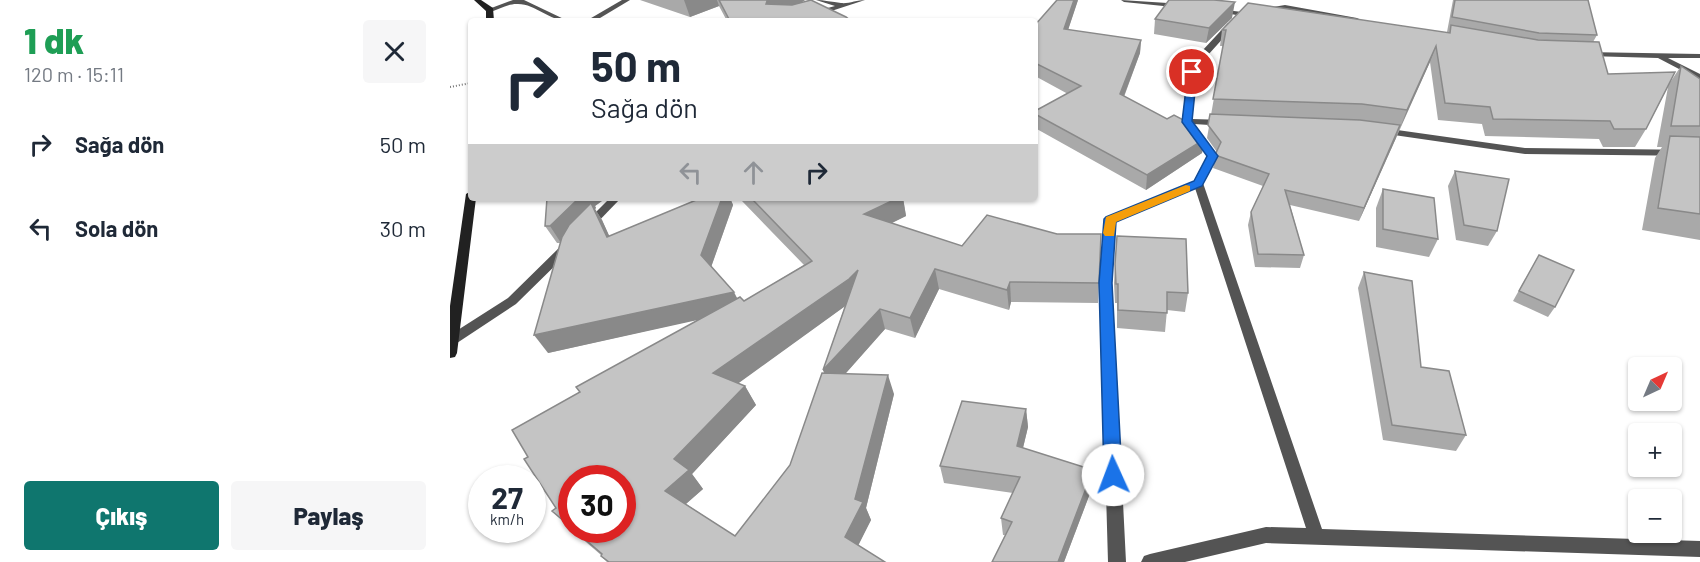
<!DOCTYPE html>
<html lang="tr">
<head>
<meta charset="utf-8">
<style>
  :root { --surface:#fff; --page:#f6f6f7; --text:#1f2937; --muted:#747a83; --accent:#0f766e }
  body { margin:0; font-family:Barlow,sans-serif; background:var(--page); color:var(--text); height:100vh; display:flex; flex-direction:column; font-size:22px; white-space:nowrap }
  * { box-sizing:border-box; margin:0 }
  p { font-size:20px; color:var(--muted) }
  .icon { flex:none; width:33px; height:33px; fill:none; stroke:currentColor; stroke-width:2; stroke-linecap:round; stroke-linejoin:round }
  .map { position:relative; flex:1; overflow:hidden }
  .drawer { display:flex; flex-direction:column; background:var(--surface); width:450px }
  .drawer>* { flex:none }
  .top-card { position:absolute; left:18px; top:18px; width:570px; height:183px; border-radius:6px; box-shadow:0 2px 4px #0004; background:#fff; color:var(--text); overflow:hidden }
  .needle { width:39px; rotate:44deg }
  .tools { position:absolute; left:1178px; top:357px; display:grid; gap:12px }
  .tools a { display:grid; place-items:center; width:54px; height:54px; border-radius:6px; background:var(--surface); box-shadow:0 2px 4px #0004; font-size:30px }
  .speed { position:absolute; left:18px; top:465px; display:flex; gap:12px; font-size:30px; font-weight:700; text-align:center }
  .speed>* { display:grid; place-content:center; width:78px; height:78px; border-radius:50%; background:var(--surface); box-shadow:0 2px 4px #0004; line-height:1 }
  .speed small { font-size:15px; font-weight:400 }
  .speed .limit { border:9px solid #d22; background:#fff; color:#111 }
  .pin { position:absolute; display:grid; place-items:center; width:51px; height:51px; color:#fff; margin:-26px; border:3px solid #fff; border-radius:50%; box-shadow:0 2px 6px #0007 }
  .me { position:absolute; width:66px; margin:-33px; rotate:358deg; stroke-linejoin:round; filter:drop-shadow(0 0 4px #0008) }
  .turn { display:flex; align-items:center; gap:21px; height:126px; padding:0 24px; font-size:27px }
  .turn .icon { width:78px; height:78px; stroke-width:2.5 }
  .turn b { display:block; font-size:42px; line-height:51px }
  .lanes { display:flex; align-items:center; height:57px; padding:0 24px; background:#0003; justify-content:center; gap:30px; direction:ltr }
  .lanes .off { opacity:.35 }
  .round { display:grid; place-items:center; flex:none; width:63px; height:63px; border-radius:6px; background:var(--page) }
  .headline { display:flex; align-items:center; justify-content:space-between; height:102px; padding:0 24px }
  h1 { font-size:36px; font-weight:800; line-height:45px; color:#1e9e55 }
  .button { display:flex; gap:12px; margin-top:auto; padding:12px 24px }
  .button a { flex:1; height:69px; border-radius:6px; background:var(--accent); color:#fff; font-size:24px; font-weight:800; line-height:69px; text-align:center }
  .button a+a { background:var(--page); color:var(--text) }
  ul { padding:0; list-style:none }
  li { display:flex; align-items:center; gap:18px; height:84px; padding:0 24px }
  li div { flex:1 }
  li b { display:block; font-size:22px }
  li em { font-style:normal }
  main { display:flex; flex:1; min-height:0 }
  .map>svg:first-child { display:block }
</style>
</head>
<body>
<main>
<section class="drawer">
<div class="headline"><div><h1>1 dk</h1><p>120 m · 15:11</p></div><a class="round"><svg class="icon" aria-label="close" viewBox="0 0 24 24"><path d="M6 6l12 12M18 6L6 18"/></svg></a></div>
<ul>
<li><svg class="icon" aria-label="right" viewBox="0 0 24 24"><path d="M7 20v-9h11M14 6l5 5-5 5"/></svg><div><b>Sağa dön</b></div><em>50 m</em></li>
<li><svg class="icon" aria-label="left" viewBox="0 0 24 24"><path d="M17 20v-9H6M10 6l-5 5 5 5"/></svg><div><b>Sola dön</b></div><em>30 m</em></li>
</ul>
<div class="button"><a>Çıkış</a><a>Paylaş</a></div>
</section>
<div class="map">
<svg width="1250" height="562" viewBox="0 0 1250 562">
  <rect width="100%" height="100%" fill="#fff"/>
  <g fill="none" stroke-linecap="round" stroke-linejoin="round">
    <path stroke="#767676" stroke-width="2" stroke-dasharray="1 2" stroke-linecap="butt" d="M0 87 21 83"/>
    <g fill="#545454" fill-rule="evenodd">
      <path d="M63 0H74L118 21C99 21 86 4 68 4 59 3 48 10 40 12L36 10Z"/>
      <path d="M172 0H180L145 21H136Z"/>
      <path d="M366 0C374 0 382 2 391 3 398 4 407 0 415 0L366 16H363V12L385 6Z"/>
      <path d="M671 0 733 4 737 6 733 8 674 2Z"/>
      <path d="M835 5 907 18 911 20 907 22 835 9 792 16 764 11 768 9 792 12Z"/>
      <path d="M778 23 785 25 758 55 746 72 742 119 775 120 780 123 775 126 744 124 767 156 753 183 872 529 1250 541V557L816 543 735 562H691L694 556 700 554 816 527 856 528 745 188 665 221 662 283 676 562H658L650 283 655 219 656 217 744 181 757 156 732 121 738 72 752 51Z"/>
      <path d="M1135 52 1250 54V58H1218L1250 74V80L1208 58 1138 56 1134 54Z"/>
      <path d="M933 128 1075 148 1250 150V156L1075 154 930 133V129Z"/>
      <path d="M160 198H171L142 228H134L132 226Z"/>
      <path d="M117 243 121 244 123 247 121 250 66 304 7 343 0 344V335L58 298 113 244Z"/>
    </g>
    <g fill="#212121" fill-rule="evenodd">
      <path d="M24 0H31L43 8 44 21H36V11Z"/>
      <path d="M21 191V198H26L7 353 5 357 0 358V306L16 194Z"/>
    </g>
  </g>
  <g fill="#a9a9a9" fill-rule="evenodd">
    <path d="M190 0H355L351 3 401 21H277L269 6 240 17Z"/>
    <path d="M628 0 618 30 691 40 690 53 674 97 755 139 752 153 696 190 585 128V111L618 94 585 76V25Z"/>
    <path d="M1003 0H1138L1147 35 1143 42 1158 74 1219 84 1231 66 1250 79V240L1192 230 1205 158 1212 147H1207L1218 87 1196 129 1185 147H1153L1149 139 1035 136 1032 124 988 120 980 62 909 221 840 205 854 255 850 268 805 267 798 225 801 212 813 186 763 168 767 152 757 138 773 46H770L772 30 998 33 997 32Z"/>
    <path d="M782 18 756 43 704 34 705 19Z"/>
    <path d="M1005 171 1047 231 1038 246 1006 240 998 186Z"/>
    <path d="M933 189 988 239 979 257 926 247V208Z"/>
    <path d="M97 198H156L145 206 146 208 145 209 152 220 159 236 251 198H280L283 205 261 267 287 298 294 301 354 265 292 201 291 198H453L456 216 441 223 512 246 607 234H651L648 303 561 302 559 310 489 289 465 338 435 329 395 374 444 394 416 508 421 520 408 545 435 562H157L151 556V555L122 530H172L122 478V529L102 511 106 508 78 457 130 392 249 319 98 353 110 243H107L95 226ZM395 306 373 370 375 373 340 465 285 536 236 504 253 489 242 474 306 405 295 386 288 383Z"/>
    <path d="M667 236 738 293 735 312 717 310 715 332 667 328V303H665L664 283Z"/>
    <path d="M1089 255 1105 307 1098 317 1063 301Z"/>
    <path d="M914 272 971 367 1016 435 1006 451 933 440 908 288Z"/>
    <path d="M576 409 578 427 573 448 643 470 642 488 614 562H542L555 535H553L551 518 563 493 494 483 490 466Z"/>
  </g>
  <g fill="#898989">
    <path d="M234 0H267L269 6 240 17Z"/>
    <path d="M319 0H355L322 21 316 4 317 1Z"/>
    <path d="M624 0H628L614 42V29Z"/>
    <path d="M785 2 782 18 756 43 759 28Z"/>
    <path d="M691 40 690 53 669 109 670 94Z"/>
    <path d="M986 46 980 62 950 128 957 110Z"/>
    <path d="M950 125 946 138 909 221 914 208Z"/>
    <path d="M755 139 752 153 696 190 697 175Z"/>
    <path d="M129 198H156L145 206 146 208 145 209 152 220 168 255 157 237 111 243 100 226Z"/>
    <path d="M272 198H280L283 205 259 273 251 255Z"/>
    <path d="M441 198H453L456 216 420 234 414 214Z"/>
    <path d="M485 269 489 289 465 338 460 318Z"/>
    <path d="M408 270 405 299 275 393 263 373Z"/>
    <path d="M560 282 561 302 559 310 557 290Z"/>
    <path d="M284 292 293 310 98 353 84 335Z"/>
    <path d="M430 309 435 329 381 390 373 370Z"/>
    <path d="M438 375 444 394 416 508 421 520 404 554 395 537Z"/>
    <path d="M295 386 306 405 242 474 253 489 230 509 215 491 224 459Z"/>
    <path d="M576 409 578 427 569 464 567 446Z"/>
    <path d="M643 470 642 488 614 562H608Z"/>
  </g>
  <g fill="#c4c4c4" stroke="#898989" stroke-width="1.5">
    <path d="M269 0H319L317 1 316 4 342 5 361 0 396 17 401 21H280Z"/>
    <path d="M607 0H624L614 29 691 40 670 94 717 119 724 115 745 126 755 139 697 175 585 114V111L631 86 585 63V25Z"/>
    <path d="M719 0H764L785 2 759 28 705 19Z"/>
    <path d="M1005 0H1138L1147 35 1089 33 1002 17Z"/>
    <path d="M798 3 1000 33 1001 25 1088 40 1149 42 1158 74 1225 72 1196 129H1164L1160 121 1043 119 1040 107 995 103 986 46 957 110 912 104 763 99 776 30H772Z"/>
    <path d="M1231 66 1250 79V126H1221Z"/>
    <path d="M760 114 910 120 950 125 914 208 835 190 854 255 808 254 801 212 819 174 765 155 771 142 758 125Z"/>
    <path d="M1220 136 1250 137V214L1208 208Z"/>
    <path d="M1005 171 1059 179 1047 231 1014 225Z"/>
    <path d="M933 189 984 198 988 239 933 229Z"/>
    <path d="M97 198H129L100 226H95Z"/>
    <path d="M251 198H272L251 255 284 292 84 335 112 237 119 225 141 203 157 237Z"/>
    <path d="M301 198H448L414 214 512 246 537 215 607 234H651L649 283 560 282 557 290 485 269 460 318 430 309 373 370 408 270 399 279 263 373 295 386 224 459 239 470 215 491 285 536 340 465 372 373 438 375 405 499 413 502 395 537 435 562H159L151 556 152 554 124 530H172V478H122V528L102 511 106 508 74 459 78 457 62 430 130 392 126 387 290 297 294 301 362 261Z"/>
    <path d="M667 236 736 239 738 293 717 292V313L668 310V284H666L665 264Z"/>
    <path d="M1089 255 1124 270 1105 307 1069 291Z"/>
    <path d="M914 272 962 281 971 367 999 371 1016 435 942 425Z"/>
    <path d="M512 401 576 409 567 446 643 470 608 562H542L562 522 551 518 570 477 490 466Z"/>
  </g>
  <path fill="#1a73e8" stroke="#114b97" stroke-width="1.5" d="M742 69 747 72 742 121 768 156 752 186 666 222 662 283 672 475 669 481 663 483 656 481 654 475 649 283 654 219 656 217 744 181 757 156 732 122 738 72Z"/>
  <path fill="#f59e0b" d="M736 185 740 186V191L666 222 664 236H655L653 233 656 217Z"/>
</svg>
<div class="tools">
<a><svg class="needle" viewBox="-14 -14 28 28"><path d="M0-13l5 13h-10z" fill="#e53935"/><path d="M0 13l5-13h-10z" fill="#747a83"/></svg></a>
<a>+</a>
<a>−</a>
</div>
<div class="speed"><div>27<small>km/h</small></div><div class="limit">30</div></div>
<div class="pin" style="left:742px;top:72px;background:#d93025"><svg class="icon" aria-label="arrive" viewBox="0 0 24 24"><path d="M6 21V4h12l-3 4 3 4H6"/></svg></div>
<svg class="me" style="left:663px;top:475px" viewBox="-20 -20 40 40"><circle r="19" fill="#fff"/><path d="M0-13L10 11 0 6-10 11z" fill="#1a73e8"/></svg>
<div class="top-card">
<div class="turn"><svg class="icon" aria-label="right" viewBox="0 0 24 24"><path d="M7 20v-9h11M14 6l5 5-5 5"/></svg><div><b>50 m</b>Sağa dön</div></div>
<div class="lanes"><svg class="icon off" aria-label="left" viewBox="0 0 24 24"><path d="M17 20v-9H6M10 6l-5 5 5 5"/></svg><svg class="icon off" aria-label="ahead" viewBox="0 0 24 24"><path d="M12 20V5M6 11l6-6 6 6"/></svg><svg class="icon" aria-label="right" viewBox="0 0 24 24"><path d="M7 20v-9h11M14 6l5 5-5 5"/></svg></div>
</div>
</div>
</main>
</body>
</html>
